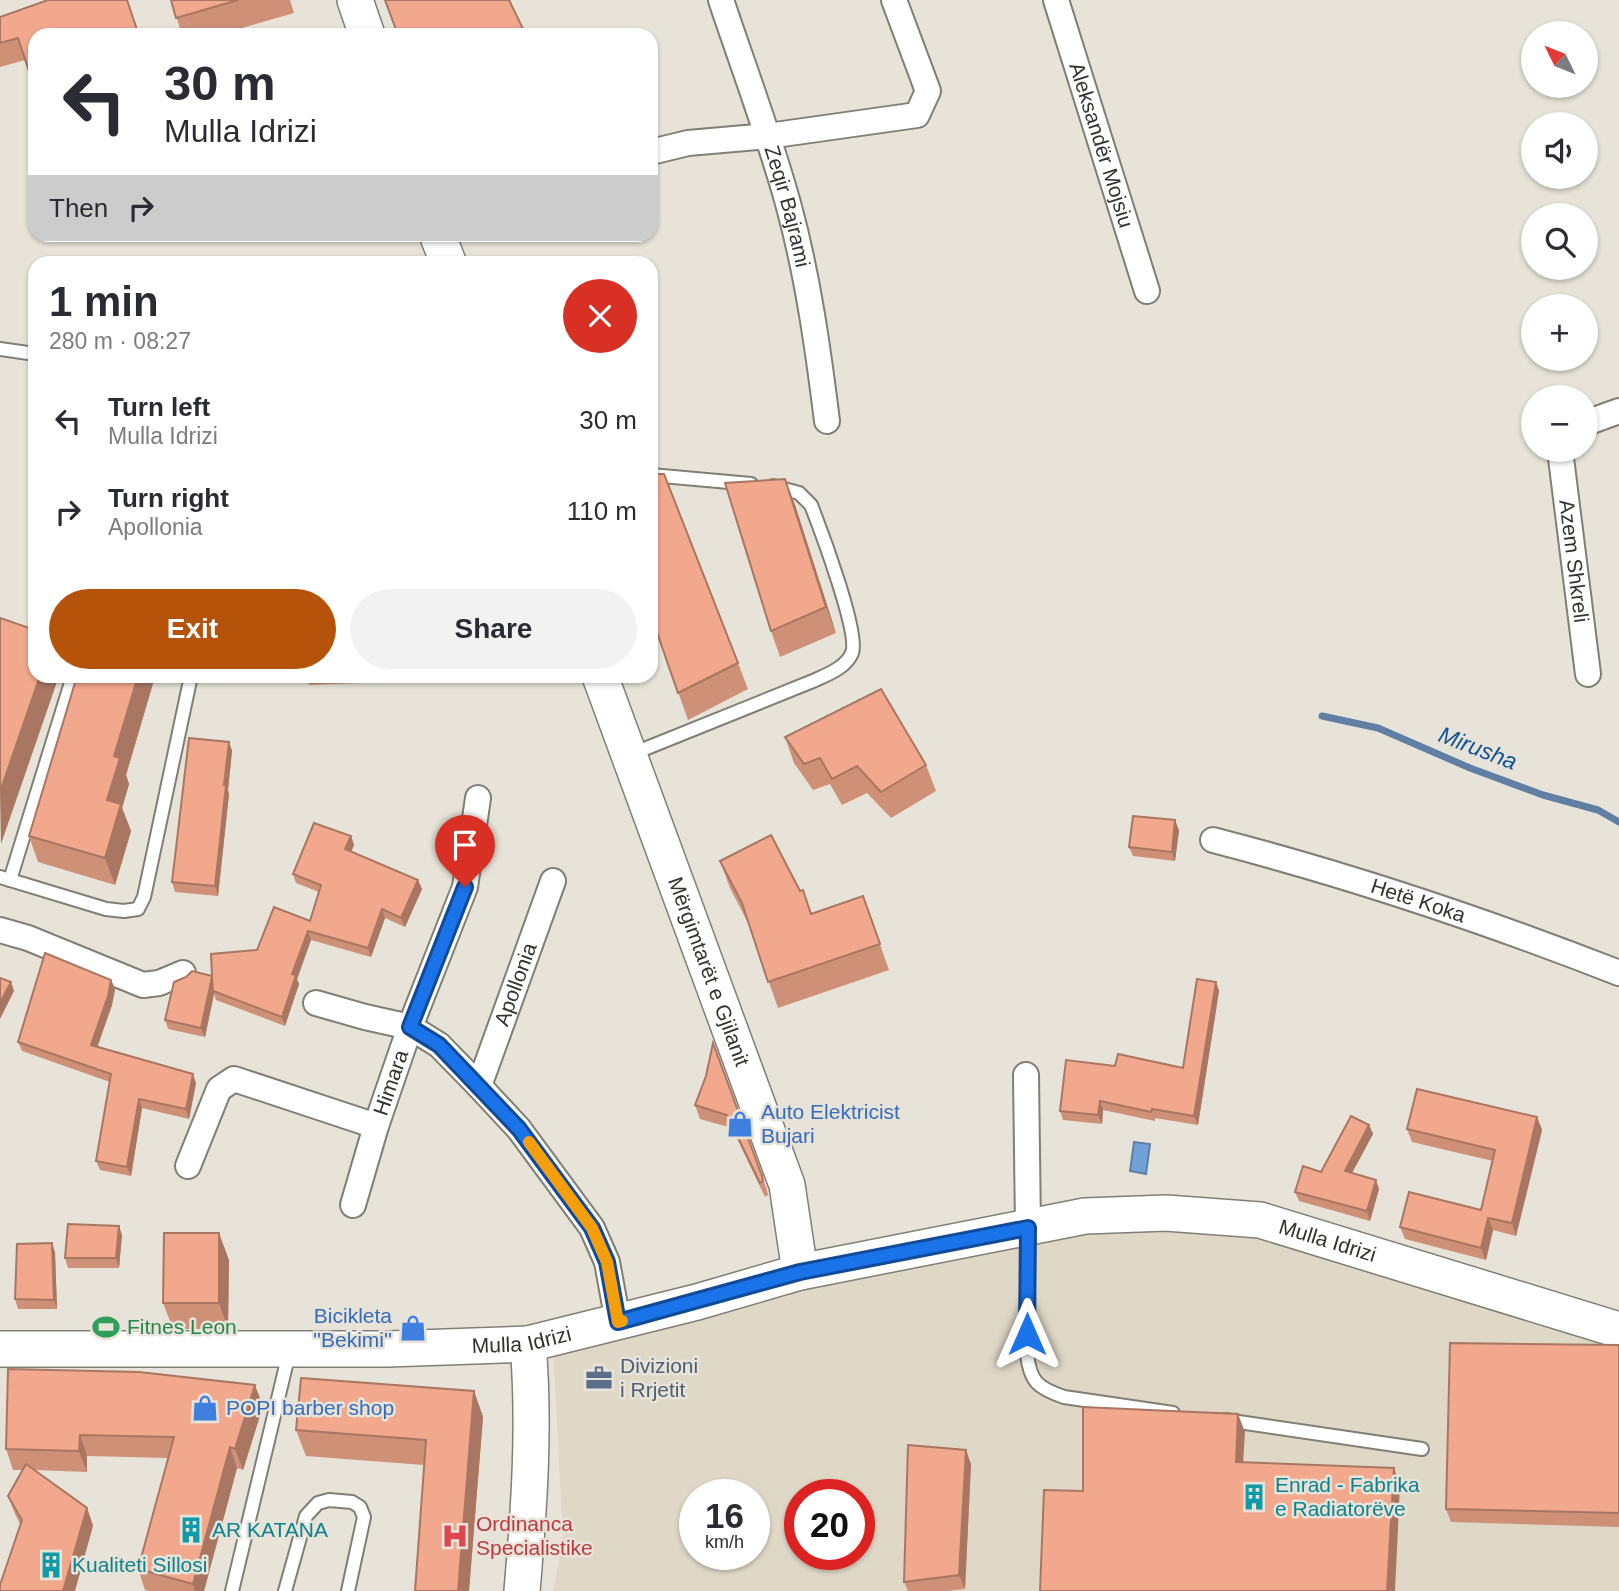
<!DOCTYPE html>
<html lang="en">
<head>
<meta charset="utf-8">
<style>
  :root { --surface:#fff; --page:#f2f2f3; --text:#2b2b33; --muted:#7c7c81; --accent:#b45309 }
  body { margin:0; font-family:Arial,sans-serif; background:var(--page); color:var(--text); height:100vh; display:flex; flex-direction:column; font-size:26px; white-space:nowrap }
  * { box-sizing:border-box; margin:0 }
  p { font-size:23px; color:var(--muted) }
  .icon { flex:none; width:38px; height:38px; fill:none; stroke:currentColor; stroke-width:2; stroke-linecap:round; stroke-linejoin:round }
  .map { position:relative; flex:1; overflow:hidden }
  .side { position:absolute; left:28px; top:256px; width:630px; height:427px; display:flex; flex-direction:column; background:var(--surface); border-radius:21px; box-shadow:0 2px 5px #0004 }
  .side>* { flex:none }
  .hud { position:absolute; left:28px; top:28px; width:630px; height:214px; border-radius:21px; box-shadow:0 2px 5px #0004; background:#fff; color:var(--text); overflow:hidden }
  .needle { width:46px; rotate:313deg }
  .tools { position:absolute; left:1521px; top:21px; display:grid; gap:14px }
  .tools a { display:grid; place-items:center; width:77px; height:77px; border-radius:50%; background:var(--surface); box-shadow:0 2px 5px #0004; font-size:35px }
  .speed { position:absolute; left:679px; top:1479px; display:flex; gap:14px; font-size:35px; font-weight:700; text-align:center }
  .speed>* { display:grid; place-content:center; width:91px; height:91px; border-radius:50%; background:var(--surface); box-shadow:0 2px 5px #0004; line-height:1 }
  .speed small { font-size:18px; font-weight:400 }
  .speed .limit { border:10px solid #d22; background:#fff; color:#111 }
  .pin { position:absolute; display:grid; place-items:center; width:60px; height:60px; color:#fff; margin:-72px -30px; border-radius:50% 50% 50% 0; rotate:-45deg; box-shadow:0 0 7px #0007 }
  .pin .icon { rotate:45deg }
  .me { position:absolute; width:77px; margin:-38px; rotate:0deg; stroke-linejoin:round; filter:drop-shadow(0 0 5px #0008) }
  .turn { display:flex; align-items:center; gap:24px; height:147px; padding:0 21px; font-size:32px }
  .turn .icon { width:91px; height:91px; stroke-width:2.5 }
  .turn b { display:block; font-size:49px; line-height:60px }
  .then { display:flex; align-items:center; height:66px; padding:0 21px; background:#0003; gap:14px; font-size:26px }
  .round { display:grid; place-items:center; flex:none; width:74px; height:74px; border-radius:37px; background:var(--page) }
  .head { display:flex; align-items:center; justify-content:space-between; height:119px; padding:0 21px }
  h1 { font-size:42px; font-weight:700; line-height:52px }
  .action { display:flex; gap:14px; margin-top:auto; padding:14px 21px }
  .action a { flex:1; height:80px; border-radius:42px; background:var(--accent); color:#fff; font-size:28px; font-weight:700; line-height:80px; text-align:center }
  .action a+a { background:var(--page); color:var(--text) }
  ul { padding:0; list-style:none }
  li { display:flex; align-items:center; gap:21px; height:91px; padding:0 21px }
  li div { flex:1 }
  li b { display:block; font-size:26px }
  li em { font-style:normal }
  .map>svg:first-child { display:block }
</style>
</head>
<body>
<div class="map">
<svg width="1619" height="1591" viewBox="0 0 1619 1591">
  <rect width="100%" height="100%" fill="#e7e3d8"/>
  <path fill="#e0d8c7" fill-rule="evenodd" d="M1166 1213 1619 1329V1591H553L563 1539 553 1346 710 1308ZM695 1494H754V1554H695ZM800 1494H859V1554H800Z"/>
  <path fill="#72a1d7" stroke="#5f80a4" stroke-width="2" d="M1134 1142 1150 1144 1146 1174 1130 1171Z"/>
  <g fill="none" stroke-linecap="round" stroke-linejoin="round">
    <path stroke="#5f80a4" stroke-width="7" d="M1322 716 1378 728 1470 768 1543 795 1598 810 1619 822"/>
    <g stroke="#827e75" stroke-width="16">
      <g id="lane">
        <path d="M0 349 35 354"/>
        <path d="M651 475 751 484"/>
        <path d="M632 754 813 681C826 675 846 668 852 653 860 634 820 528 811 505L799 493 773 486"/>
        <path d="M0 877 106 909 124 911 138 909 144 897 191 676"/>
        <path d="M10 880 73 676"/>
        <path d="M1028 1229 1027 1354C1030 1382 1038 1388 1064 1397L1173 1413"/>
        <path d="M1225 1420 1422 1449"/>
        <path d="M232 1591 289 1353"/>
        <path d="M285 1591 306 1516 318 1503 329 1500 352 1502 360 1507 364 1517 348 1591"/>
      </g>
    </g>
    <g stroke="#827e75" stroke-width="28">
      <g id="street">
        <path id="s1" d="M721 0C744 69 770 137 789 207 808 277 818 349 827 421"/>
        <path id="s2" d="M1056 0 1147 291"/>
        <path d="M651 152 688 143 768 136 917 115 928 91 894 0"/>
        <path d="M1586 423 1619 411"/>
        <path id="s3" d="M1560 450 1588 674"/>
        <path id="s4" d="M1213 840C1352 876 1486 921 1619 973"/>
        <path d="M0 930 28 938 143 985 159 983 183 973"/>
        <path d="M316 1003 365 1017 410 1027 439 1045 479 1086 519 1129 592 1228 607 1262 618 1322"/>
        <path d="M1026 1075 1028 1228"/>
        <path id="s5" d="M479 1086 553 881"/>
        <path d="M188 1166 219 1089 234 1079 376 1126"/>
        <path id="s6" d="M353 1205 376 1126 410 1027 465 887 478 798"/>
      </g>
    </g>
    <g stroke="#827e75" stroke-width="38">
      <g id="secondary">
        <path d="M355 0 367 35"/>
        <path d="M437 234 448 262"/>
        <path id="s7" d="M600 676 787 1185 800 1272"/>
        <path id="s8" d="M0 1349H388L528 1344 697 1302 800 1272 1085 1216 1166 1213 1260 1220 1619 1330"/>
        <path d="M522 1591C529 1509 535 1427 528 1344"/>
      </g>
    </g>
    <use href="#lane" stroke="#fff" stroke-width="12"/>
    <use href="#street" stroke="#fff" stroke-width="24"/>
    <use href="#secondary" stroke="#fff" stroke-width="35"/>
  </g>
  <g fill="#cf9078">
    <path d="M127 0 139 35H35V88L25 60 0 67V17Z"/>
    <path d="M171 0H290L294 13 218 35H182Z"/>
    <path d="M785 479 795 505 836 633 780 657 771 631Z"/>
    <path d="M651 615 738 663 748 689 688 720Z"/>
    <path d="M77 676H152L154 680 126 775 129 784 122 808 131 831 115 885 38 862 29 836Z"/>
    <path d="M306 676H359V683L309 685Z"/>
    <path d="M785 737 926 765 936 791 891 818 867 793 842 805 830 784 813 790 794 763Z"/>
    <path d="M229 742 232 751 228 790 229 794 218 896 175 892 172 882Z"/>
    <path d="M1179 830 1175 861 1133 856 1129 847Z"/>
    <path d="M351 836 354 845 351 852 422 889 405 927 385 918 371 957 311 940 297 979 299 984 285 1026 216 1000 214 994 205 1037 168 1029 165 1020 212 976 310 921 319 892 296 883 293 874Z"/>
    <path d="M720 861 812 913 863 896 889 970 778 1008 749 925 730 888Z"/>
    <path d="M111 980 115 989 112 1005 97 1046 196 1083 189 1119 142 1108 131 1176 100 1170 96 1161 110 1082 22 1051 18 1042Z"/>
    <path d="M1216 982 1219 991 1198 1125 1155 1118V1121L1103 1110 1102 1124 1063 1120 1060 1111 1115 1066 1183 1068Z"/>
    <path d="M713 1043 767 1190 768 1195 765 1197 732 1128 700 1119 695 1105 706 1076Z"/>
    <path d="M1537 1117 1542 1130 1516 1236 1493 1230 1486 1260 1405 1239 1400 1227 1481 1210 1493 1161 1412 1142 1407 1129Z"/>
    <path d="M1369 1125 1373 1134 1352 1173 1379 1189 1370 1221 1299 1201 1295 1192 1321 1172Z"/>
    <path d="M122 1235 119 1268H68L65 1258Z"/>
    <path d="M55 1252 57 1309H18L15 1299Z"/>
    <path d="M229 1260 228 1329H173L163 1303Z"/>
    <path d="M1619 1345V1527L1451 1522 1446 1509Z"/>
    <path d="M8 1369 263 1406 243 1470 237 1468 204 1591H149L145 1590 138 1569 168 1458 87 1456V1472L35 1470 87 1508 93 1526 20 1524 15 1514 8 1496 23 1470H13L6 1449Z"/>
    <path d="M474 1391 483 1417 469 1591H415L424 1465 306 1456 296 1430Z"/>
    <path d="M971 1464 965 1589 947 1591H908L904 1582Z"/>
  </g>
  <g fill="#a97662">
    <path d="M785 479 795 505 836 633 826 607Z"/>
    <path d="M40 676H59L1 844 0 792Z"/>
    <path d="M138 676H152L154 680 126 775 129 784 122 808 131 831 115 885 105 858 107 800 114 756Z"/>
    <path d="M229 742 232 751 228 790 229 794 218 896 215 886Z"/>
    <path d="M1175 820 1179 830 1175 861 1172 852Z"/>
    <path d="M351 836 354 845 348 858 345 849Z"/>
    <path d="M418 880 422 889 405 927 401 918Z"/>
    <path d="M382 909 385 918 371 957 368 948Z"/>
    <path d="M308 931 311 940 297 979 299 984 285 1026 282 1017 292 974Z"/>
    <path d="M212 977 214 994 205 1037 201 1028Z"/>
    <path d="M111 980 115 989 112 1005 95 1054 91 1045Z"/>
    <path d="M11 982 14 991 0 1019V1003Z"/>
    <path d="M1216 982 1219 991 1198 1125 1194 1116Z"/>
    <path d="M193 1074 196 1083 189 1119 186 1109Z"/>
    <path d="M139 1099 142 1108 131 1176 127 1167Z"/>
    <path d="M1100 1101 1103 1110 1102 1124 1098 1115Z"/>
    <path d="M1537 1117 1542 1130 1516 1236 1512 1223Z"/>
    <path d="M1369 1125 1373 1134 1348 1180 1345 1171Z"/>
    <path d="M1376 1180 1379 1189 1370 1221 1367 1211Z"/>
    <path d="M1488 1218 1493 1230 1486 1260 1481 1248Z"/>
    <path d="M119 1226 122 1235 119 1268 116 1258Z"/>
    <path d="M219 1233 229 1260 228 1329 219 1303Z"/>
    <path d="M52 1243 55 1252 57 1309 54 1300Z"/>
    <path d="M255 1385 263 1406 243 1470 235 1449Z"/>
    <path d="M474 1391 483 1417 469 1591H458Z"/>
    <path d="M1238 1414 1245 1432 1242 1480 1236 1462Z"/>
    <path d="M80 1435 87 1456V1472L79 1451Z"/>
    <path d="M230 1447 237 1468 204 1591H195L193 1584Z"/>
    <path d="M966 1450 971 1464 965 1589 959 1575Z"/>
    <path d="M1394 1468 1400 1486 1395 1591H1387Z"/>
    <path d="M87 1508 93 1526 75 1591H63Z"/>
  </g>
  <g fill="#f1a88c" stroke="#a97662" stroke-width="2">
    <path d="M48 0H127L138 33 133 35H35V69L29 71 18 38 0 43V17Z"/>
    <path d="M171 0H238L176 18Z"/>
    <path d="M385 0H509L526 35H398Z"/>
    <path d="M651 474H664L738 663 678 693 651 615Z"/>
    <path d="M785 479 826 607 771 631 725 483Z"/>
    <path d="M0 618 35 630V676H40L0 792Z"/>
    <path d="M77 676H138L114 756 120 758 107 800 121 804 105 858 29 836Z"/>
    <path d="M881 689 926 765 881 792 857 766 832 779 820 758 804 764 785 737Z"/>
    <path d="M189 738 229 742 224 785H226L215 886 172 882Z"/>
    <path d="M1133 816 1175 820 1172 852 1129 847Z"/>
    <path d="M314 823 351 836 345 849 418 880 401 918 382 909 368 948 308 931 292 974 296 975 282 1017 213 991 212 977 201 1028 165 1020 174 982 186 977 192 971 212 976 211 954 257 950 274 907 310 921 321 885 293 874Z"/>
    <path d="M771 835 800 891 803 890 811 914 863 896 880 944 768 982 742 903 720 861Z"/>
    <path d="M45 953 111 980 108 996 91 1045 193 1074 186 1109 139 1099 127 1167 96 1161 111 1074 18 1042Z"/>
    <path d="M0 978 11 982 0 1003Z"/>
    <path d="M1197 979 1216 982 1194 1116 1152 1109 1151 1112 1100 1101 1098 1115 1060 1111 1066 1060 1115 1066 1118 1054 1183 1068Z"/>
    <path d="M713 1043 762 1176 763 1181 760 1183 727 1115 695 1105 706 1076Z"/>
    <path d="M1417 1089 1537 1117 1512 1223 1488 1218 1481 1248 1400 1227 1409 1192 1481 1210 1495 1150 1407 1129Z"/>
    <path d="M1351 1116 1369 1125 1345 1171 1376 1180 1367 1211 1295 1192 1303 1166 1321 1172Z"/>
    <path d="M68 1224 119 1226 116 1258H65Z"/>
    <path d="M164 1233H219V1303H163Z"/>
    <path d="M52 1243 54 1300 15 1299 17 1244Z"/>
    <path d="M1450 1343 1619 1345V1513L1446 1509Z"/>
    <path d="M8 1369 139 1372 255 1385 235 1449 230 1447 193 1584 138 1569 174 1437 80 1435 79 1451 6 1449Z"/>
    <path d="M301 1378 474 1391 458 1591H415L426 1440 296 1430Z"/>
    <path d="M1083 1407 1238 1414 1236 1462 1394 1468 1387 1591H1040L1044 1490 1083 1491Z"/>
    <path d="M908 1445 966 1450 959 1575 904 1582Z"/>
    <path d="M26 1464 87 1508 63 1591H0V1585L22 1520 8 1496Z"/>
  </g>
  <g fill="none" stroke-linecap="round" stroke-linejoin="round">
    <g stroke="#114b97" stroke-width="18">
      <path id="route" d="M465 887 410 1027 439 1045 519 1129 592 1228 607 1262 618 1322 800 1272 1028 1228 1027 1334"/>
    </g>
    <use href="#route" stroke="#1a73e8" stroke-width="12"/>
    <path stroke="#f59e0b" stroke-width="12" d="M529 1142 592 1228 607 1262 618 1322 622 1321"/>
  </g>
  <defs>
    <g id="shop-bare" transform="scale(2.1)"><path d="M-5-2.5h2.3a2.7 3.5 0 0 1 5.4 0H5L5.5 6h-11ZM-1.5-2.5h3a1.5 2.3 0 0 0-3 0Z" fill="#3f7fe0" stroke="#e7e3d8" stroke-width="2.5" paint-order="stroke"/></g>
    <g id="stadium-bare" transform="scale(2.1)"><path d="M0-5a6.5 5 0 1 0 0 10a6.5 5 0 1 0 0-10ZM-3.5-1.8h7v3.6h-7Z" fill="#2e9e5b" stroke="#e7e3d8" stroke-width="2.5" paint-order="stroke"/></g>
    <g id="office-bare" transform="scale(2.1)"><path d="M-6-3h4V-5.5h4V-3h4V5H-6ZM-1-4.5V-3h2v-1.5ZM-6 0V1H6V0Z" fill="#5c6f8a" stroke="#e7e3d8" stroke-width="2.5" paint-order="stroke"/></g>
    <g id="building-bare" transform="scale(2.1)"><path d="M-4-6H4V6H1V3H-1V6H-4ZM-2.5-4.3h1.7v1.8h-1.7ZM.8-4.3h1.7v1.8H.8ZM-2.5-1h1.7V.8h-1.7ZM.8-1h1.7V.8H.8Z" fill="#0f9aa8" stroke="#e7e3d8" stroke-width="2.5" paint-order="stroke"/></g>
    <g id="hospital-bare" transform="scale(2.1)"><path d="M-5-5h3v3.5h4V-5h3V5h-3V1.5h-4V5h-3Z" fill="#e0444e" stroke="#e7e3d8" stroke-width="2.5" paint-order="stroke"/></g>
  </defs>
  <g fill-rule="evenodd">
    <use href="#shop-bare" x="740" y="1124"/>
    <use href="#stadium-bare" x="106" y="1327"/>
    <use href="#shop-bare" x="413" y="1328"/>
    <use href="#office-bare" x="599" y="1378"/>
    <use href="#shop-bare" x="205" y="1408"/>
    <use href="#building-bare" x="1254" y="1497"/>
    <use href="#building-bare" x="191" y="1530"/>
    <use href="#hospital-bare" x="455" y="1536"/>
    <use href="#building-bare" x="51" y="1565"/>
  </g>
  <g text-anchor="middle" stroke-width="5" stroke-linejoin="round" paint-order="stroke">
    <g font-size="21" fill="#34322e" stroke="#e7e3d8">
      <text dy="7" stroke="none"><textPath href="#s2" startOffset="152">Aleksandër Mojsiu</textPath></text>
      <text dy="7" stroke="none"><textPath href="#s1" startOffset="217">Zeqir Bajrami</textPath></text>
      <text dy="7" stroke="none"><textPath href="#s3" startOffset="112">Azem Shkreli</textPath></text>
      <text dy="7" stroke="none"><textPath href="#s4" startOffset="214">Hetë Koka</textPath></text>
      <text dy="7" stroke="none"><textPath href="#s7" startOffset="315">Mërgimtarët e Gjilanit</textPath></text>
      <text dy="7" stroke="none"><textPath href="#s5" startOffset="108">Apollonia</textPath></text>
      <text dy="7" stroke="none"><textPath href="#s6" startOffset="128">Himara</textPath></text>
      <text dy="7" stroke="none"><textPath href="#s8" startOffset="1346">Mulla Idrizi</textPath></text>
      <text dy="7" stroke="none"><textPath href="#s8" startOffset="522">Mulla Idrizi</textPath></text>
    </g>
    <g font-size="21" fill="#366cbe" stroke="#e7e3d8" text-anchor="start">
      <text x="761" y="1119">Auto Elektricist<tspan x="761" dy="24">Bujari</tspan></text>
      <text x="392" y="1323" text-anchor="end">Bicikleta<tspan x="392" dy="24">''Bekimi''</tspan></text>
      <text x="226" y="1415">POPI barber shop</text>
    </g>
    <g font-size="21" fill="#27864d" stroke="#e7e3d8" text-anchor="start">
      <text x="127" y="1334">Fitnes Leon</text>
    </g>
    <g font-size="21" fill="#4e5e75" stroke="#e7e3d8" text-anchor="start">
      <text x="620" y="1373">Divizioni<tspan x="620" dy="24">i Rrjetit</tspan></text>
    </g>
    <g font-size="21" fill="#0d838f" stroke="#e7e3d8" text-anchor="start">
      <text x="1275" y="1492">Enrad - Fabrika<tspan x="1275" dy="24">e Radiatorëve</tspan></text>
      <text x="212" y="1537">AR KATANA</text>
      <text x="72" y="1572">Kualiteti Sillosi</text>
    </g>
    <g font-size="21" fill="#be3a42" stroke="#e7e3d8" text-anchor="start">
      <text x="476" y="1531">Ordinanca<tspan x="476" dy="24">Specialistike</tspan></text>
    </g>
    <g font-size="23" font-style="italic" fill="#115395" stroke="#e7e3d8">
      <text transform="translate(1478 748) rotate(21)" y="8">Mirusha</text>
    </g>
  </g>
</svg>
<div class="tools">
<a><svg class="needle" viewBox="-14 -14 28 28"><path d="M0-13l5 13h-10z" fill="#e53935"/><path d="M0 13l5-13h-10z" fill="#7c7c81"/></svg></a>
<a><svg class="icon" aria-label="sound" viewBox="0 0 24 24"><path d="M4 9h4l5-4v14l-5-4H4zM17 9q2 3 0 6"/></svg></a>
<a><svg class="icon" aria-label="search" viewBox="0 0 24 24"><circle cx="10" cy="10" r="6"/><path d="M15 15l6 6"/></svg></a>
<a>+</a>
<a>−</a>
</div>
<div class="speed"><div>16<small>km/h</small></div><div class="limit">20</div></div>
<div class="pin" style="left:465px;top:887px;background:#d93025"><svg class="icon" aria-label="arrive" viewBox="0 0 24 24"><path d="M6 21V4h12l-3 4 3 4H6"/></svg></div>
<svg class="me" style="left:1027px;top:1334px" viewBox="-20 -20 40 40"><path d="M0-17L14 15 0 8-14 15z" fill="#1a73e8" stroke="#fff" stroke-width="4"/></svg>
<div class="hud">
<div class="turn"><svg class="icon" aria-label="left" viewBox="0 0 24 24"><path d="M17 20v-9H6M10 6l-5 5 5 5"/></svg><div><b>30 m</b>Mulla Idrizi</div></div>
<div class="then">Then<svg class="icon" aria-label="right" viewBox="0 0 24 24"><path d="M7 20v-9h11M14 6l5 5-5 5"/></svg></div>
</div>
<section class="side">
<div class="head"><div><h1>1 min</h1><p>280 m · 08:27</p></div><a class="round" style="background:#d93025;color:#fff"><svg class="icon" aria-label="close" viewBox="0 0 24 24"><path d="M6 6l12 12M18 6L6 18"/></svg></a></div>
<ul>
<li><svg class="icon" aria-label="left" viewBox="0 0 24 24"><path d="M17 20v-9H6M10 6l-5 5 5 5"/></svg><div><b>Turn left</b><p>Mulla Idrizi</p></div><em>30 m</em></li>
<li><svg class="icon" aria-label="right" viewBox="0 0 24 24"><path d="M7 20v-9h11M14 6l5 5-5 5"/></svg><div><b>Turn right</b><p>Apollonia</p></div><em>110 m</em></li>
</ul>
<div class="action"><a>Exit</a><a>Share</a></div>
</section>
</div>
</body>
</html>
